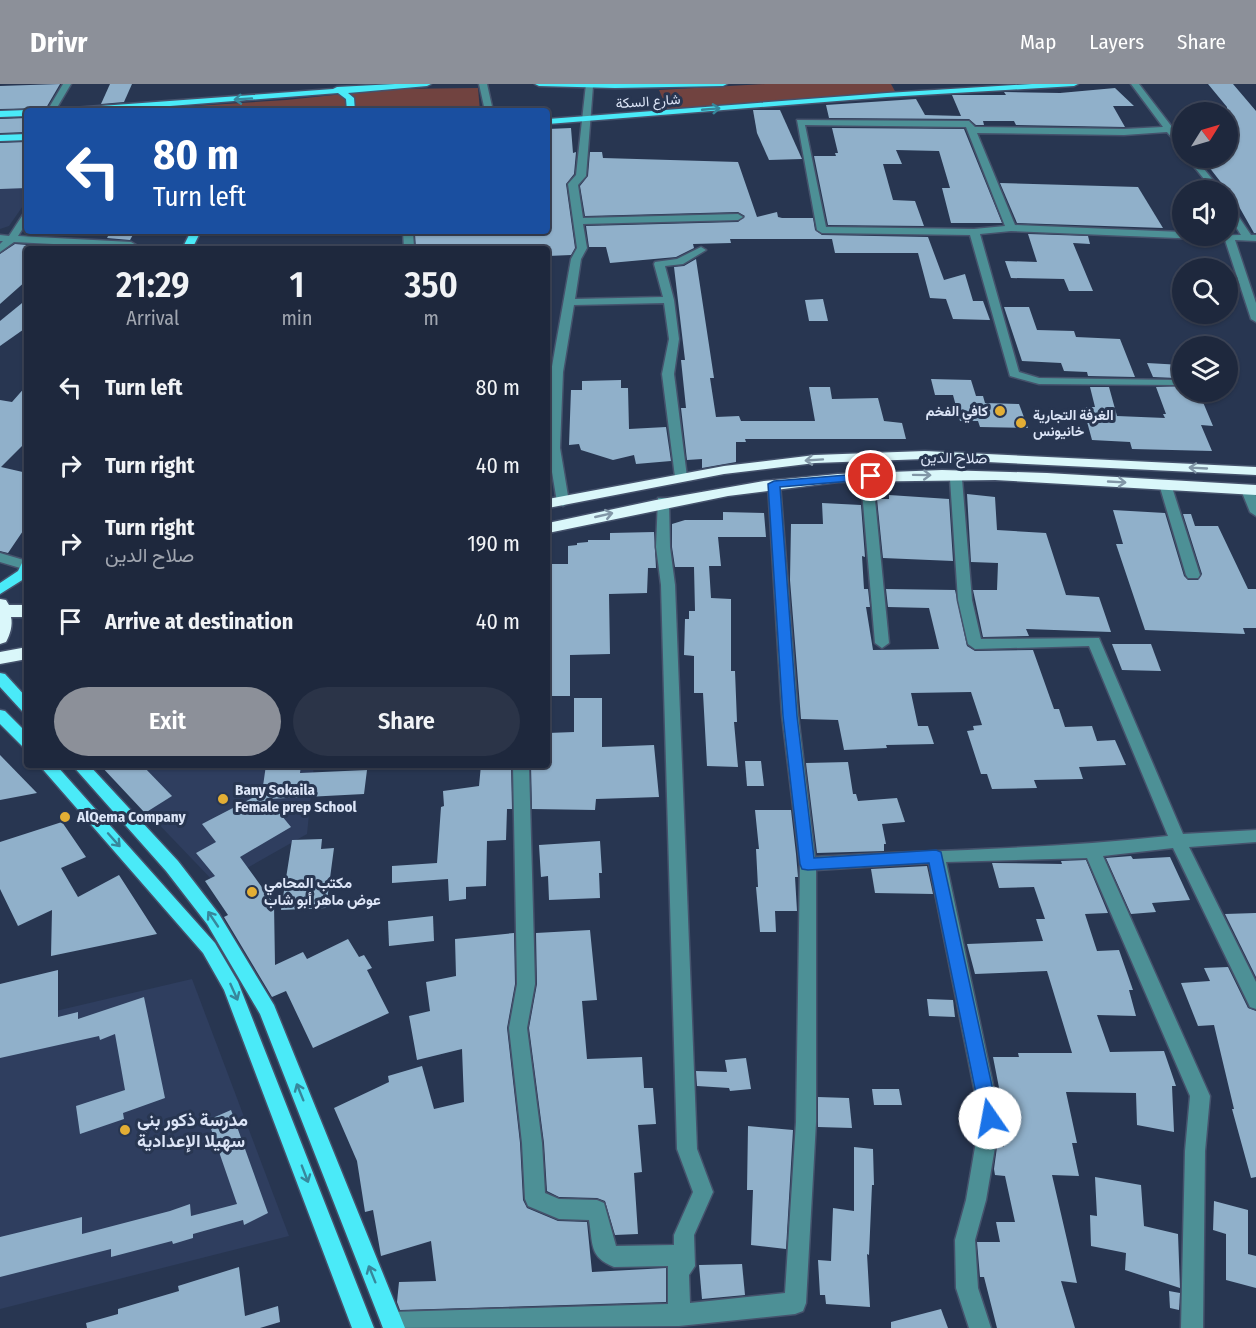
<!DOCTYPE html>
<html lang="en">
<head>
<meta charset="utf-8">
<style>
  :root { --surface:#1e283d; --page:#2b3448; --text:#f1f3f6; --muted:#a1a6b0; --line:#3c4457; --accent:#8c9099 }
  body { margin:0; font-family:"Fira Sans Condensed",Vazirmatn,sans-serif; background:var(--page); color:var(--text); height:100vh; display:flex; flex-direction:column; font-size:22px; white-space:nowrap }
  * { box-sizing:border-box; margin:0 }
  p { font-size:20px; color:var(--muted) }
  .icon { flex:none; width:33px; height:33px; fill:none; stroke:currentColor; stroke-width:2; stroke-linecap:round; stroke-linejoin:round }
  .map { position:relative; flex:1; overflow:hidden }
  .panel { position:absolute; left:24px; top:162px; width:526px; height:522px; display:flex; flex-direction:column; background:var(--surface); border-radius:6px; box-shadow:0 2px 4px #0004,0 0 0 2px var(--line) }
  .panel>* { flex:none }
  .guide { position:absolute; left:24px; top:24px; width:526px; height:126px; border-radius:6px; box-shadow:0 2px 4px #0004,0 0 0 2px var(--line); background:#1a4fa0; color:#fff; overflow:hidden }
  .needle { width:39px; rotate:53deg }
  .controls { position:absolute; left:1172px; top:18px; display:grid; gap:12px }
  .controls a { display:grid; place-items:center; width:66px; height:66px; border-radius:50%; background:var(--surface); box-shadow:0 2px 4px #0004,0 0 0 2px var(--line); font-size:30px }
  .pin { position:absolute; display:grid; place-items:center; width:51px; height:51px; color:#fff; margin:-26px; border:3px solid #fff; border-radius:50%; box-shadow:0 2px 6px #0007 }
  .me { position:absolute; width:66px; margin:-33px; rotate:348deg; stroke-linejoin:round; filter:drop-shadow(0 0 4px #0008) }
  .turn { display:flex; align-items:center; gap:21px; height:126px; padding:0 30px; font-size:27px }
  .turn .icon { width:78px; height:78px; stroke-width:2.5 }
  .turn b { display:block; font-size:42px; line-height:51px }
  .eta { display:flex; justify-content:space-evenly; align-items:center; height:102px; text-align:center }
  .eta b { font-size:36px; font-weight:600; line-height:42px }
  .button { display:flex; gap:12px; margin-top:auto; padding:12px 30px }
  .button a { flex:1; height:69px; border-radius:36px; background:var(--accent); color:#fff; font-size:24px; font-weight:600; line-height:69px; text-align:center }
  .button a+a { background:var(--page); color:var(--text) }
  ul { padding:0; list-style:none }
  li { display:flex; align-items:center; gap:18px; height:78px; padding:0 30px }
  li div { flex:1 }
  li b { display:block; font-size:22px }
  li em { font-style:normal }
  header { display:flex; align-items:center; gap:36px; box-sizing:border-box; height:84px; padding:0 30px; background:var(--accent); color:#fff }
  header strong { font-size:28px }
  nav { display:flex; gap:33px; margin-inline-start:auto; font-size:21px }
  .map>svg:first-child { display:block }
</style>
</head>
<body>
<header>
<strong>Drivr</strong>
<nav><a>Map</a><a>Layers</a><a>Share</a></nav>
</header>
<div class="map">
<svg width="1256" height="1244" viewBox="0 0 1256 1244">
  <rect width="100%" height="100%" fill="#283651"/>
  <g fill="#2f3e5f">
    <path d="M27 55V116L9 142 0 145V56Z"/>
    <path d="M102 681H314L307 750 217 801Z"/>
    <path d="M192 895 289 1152 0 1225V940Z"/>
  </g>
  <g fill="#714340">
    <path d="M765 0H891L896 9 668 27 659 6Z"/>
    <path d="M478 4 480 27H117L286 16 391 5Z"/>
  </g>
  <g fill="#90b0ca">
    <path d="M60 0 46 24 0 25V2Z"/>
    <path d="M110 0H132L124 18 101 20Z"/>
    <path d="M1208 0H1233L1256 27V149H1254L1237 119 1202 74H1227V23Z"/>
    <path d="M1115 4 1134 22H1113L1125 43 1016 41 1014 37H983L984 41H976L969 35 829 34 826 21 916 15 925 31 961 32 952 11H1006L1004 8 1060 9Z"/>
    <path d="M753 26H780L802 75 769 76 757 49Z"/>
    <path d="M27 34V48L0 49V35Z"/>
    <path d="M571 44 573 69 576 68 574 90 566 100 575 164 571 171 548 172V165H416L415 150 459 149V147H548V45Z"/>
    <path d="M832 44 964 45 1002 139H951L942 104H950L939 67 896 66 902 80H883L893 116 915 117 924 142 828 141 814 72H836L835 69H838Z"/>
    <path d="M27 58V104L0 105V59Z"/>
    <path d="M590 68H602L603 74 738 78 757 133 777 128 778 133 782 134H813L815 146 822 151 928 153 944 196 965 190 973 217H983L990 236 953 235 946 215 930 214 918 169H835L832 155H730L731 159 693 160 694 164 676 173 610 179 606 163H589L586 142 738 138 745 132 738 128 585 132 580 102 588 92Z"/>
    <path d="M1000 99 1138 103 1163 144 1017 139Z"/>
    <path d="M111 147H135L130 156 107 154Z"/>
    <path d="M1028 150 1088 152 1090 160 1073 159 1093 207H1069L1064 195 1011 194 1005 177 1037 178Z"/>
    <path d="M15 160 27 161V196L0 220V170Z"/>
    <path d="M696 175 714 294H710L716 333 739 332 741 337H815L809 303H830L832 315 878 314 884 337 902 339 906 355H745L746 358H736V378L702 384V375L687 376 681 324H686L681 276H685L674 183 684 182Z"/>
    <path d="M27 215V243L0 262V237Z"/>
    <path d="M823 215 828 237H809L805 216Z"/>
    <path d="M1004 223H1029L1037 246 1074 247 1076 253 1120 255 1135 293 1088 292 1087 288 1064 287 1061 279 1022 277Z"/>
    <path d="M1147 279 1182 281V296L1176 294 1153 293Z"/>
    <path d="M931 295 971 296 976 312H983L985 319 1019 320 1028 344 980 343 978 337H960L953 311H935Z"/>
    <path d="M621 296V304H628L629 345 666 343 671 377 636 380 634 371 613 376 581 366 579 360 569 361 571 306H582V297Z"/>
    <path d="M27 301V357L1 383 27 389V441L8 469 0 467V316L12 318Z"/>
    <path d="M1182 302V311H1200L1213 342 1201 341 1212 367 1132 365 1130 358 1092 356 1083 323H1095L1090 303H1109L1117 332 1165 334 1163 330H1166L1156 303Z"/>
    <path d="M967 410 995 413 997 446 1046 449 1066 511 1099 513 1111 548 1026 545 1029 552 983 553 973 506H997L998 479 971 478Z"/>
    <path d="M889 411 949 415 953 477 883 474 877 415H889Z"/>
    <path d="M822 419 861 421 865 473 862 472 864 505H868L870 523H866L873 566 939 565 929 524 888 523 886 505 955 506 967 562 975 567 1033 566 1054 625H1059L1065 643 1092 642 1097 657 1115 656 1126 681 1079 683 1083 695 1034 696 1037 704 992 705 987 690H981L967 647 974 646 973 642 982 641 971 608 911 609 918 642H928L934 660 886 661 887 664 844 666 838 636 801 635 790 496 791 440H823Z"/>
    <path d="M1113 426 1165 429 1184 492 1188 496H1198L1202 490 1183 430H1191L1195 442H1218L1248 505H1256V544H1243L1245 550 1145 546 1116 460H1123Z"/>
    <path d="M723 428 764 429 766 453H718L721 482H709L711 514 731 515V587H735L737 638H734L738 683 707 682 703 609H694V572L684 571 685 535H689V527H695L694 483H675L672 463V440L685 436H723Z"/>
    <path d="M654 448 656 484H648L647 509 609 510 610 570 570 571V612H548V480H568V462L577 461V459L588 458V456H610V449Z"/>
    <path d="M1112 560H1151L1161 587 1122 586Z"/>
    <path d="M574 614H602V663L654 661 659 713 596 715 595 726 532 725 531 681H548V649L574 648Z"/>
    <path d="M0 671 37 709 0 716Z"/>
    <path d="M745 677H761L764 702H747Z"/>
    <path d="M848 678 853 710H856L858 717 897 714 905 738 882 740 886 760H884V767L817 769 806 679Z"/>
    <path d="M100 681H142L172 712 145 729Z"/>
    <path d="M266 681H301L300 689 367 686 364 710 268 715 291 743 240 773 274 820 275 881 303 868 307 875 348 855 359 873 364 871 372 884 367 886 389 929 313 964 286 907 272 913 224 833 228 831 205 797 215 792 196 769 216 758 202 740 262 709Z"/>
    <path d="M481 681H511L512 725H507L506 756 487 757 486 802 466 803V815L449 817 448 795 392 799V782L437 779 441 723 444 722 443 707 479 702Z"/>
    <path d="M755 726H791L796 770 798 793H795L797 827H775L776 848H760L756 803H758L756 765H759Z"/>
    <path d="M62 738 86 773 61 784 78 813 119 791 157 850 51 872 52 826 18 842 0 805V758Z"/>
    <path d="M322 755 321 765 334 764 326 824 281 826 292 756Z"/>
    <path d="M600 757 602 789H599L600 814 549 816 548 792 541 793 539 761Z"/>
    <path d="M1131 772 1133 775 1170 773 1190 816 1152 819 1156 828 1131 830 1106 774Z"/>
    <path d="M1086 776 1108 829 1085 830 1097 867 1119 866 1133 906H1129L1136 932 1097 931 1110 968 1164 967 1176 1002H1172L1174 1048 1137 1041 1136 1009 1066 1008 1077 1059H1072L1079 1092 1052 1091 1077 1199 1061 1197 1075 1244H997L984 1193H980L977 1158H1000L996 1138H1015L1005 1092 995 1091 994 1085 997 1063H1004L999 1019H1002L993 973H1019L1018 969H1072L1047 887 975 890 967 860 1043 857 1036 835H1045L1034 803 999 804 992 779 1062 780 1061 777Z"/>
    <path d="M927 782 933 810 875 809 871 785Z"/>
    <path d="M1256 829V893L1225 830Z"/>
    <path d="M433 832 434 857 389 862 388 837Z"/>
    <path d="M590 846 597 916 582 917 587 975 642 973 644 1004H653L656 1040 638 1041 642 1088 634 1089 638 1150 615 1151 605 1117 597 1114 559 1113 547 1107 544 1059 529 944 537 900 536 849Z"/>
    <path d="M514 849 515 900 507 944 520 1059 523 1116 527 1124 558 1137 587 1138 592 1188 666 1184V1218L400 1226 397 1218 399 1198 436 1197 431 1157 381 1172 373 1126 365 1128 357 1077 334 1024 389 998 388 992 422 982 434 1025 464 1018 462 965 417 976 409 932 430 927 426 898 456 892 455 855Z"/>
    <path d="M1228 883 1248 924 1256 927V1093L1251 1094 1232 1025H1234L1214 941 1198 942 1181 899 1210 897 1204 884Z"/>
    <path d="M58 886V933L78 928V935L144 913 165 1014 123 1029 124 1035 80 1050 76 1022 125 1006 115 950 100 956 99 952 0 974V900Z"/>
    <path d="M927 915 953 916 955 933 929 932Z"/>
    <path d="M746 974 751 1005 730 1007 729 1004 697 1002 696 987 727 988 725 976Z"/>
    <path d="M872 1005H899L902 1021H874Z"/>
    <path d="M818 1013 849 1014 852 1044 818 1043Z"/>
    <path d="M231 1026 268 1129 244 1141 243 1136 193 1150V1154L173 1160 172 1157 111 1173V1165L0 1193V1153L82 1133V1150L170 1127 190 1120 191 1132 237 1120 208 1036Z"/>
    <path d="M748 1042 793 1046 786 1165 751 1161 753 1106H747Z"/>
    <path d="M854 1063 873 1065 874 1101H872L869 1171 867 1170 870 1223 826 1220 825 1211H820L818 1176 831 1177 833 1124 854 1127Z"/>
    <path d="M1095 1093 1141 1101 1144 1142 1178 1150 1180 1204 1125 1186 1126 1169 1091 1162 1090 1131 1097 1132Z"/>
    <path d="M1214 1117 1248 1126V1170L1256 1172V1204L1226 1196V1150L1213 1146Z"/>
    <path d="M742 1180 745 1211 702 1215 699 1181Z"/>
    <path d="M239 1183 245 1232 278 1222 280 1238 260 1244H87L86 1239 118 1230V1225L179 1207 178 1202Z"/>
    <path d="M1169 1207 1180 1209 1179 1226 1170 1224Z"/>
    <path d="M941 1225 948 1244H891V1238Z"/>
  </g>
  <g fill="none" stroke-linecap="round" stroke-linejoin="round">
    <g stroke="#45526c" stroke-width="3">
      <g id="minor">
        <path d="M63 0H71L55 27H47Z"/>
        <path d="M479 0H487L493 27H485Z"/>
        <path d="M586 0 593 2 586 92 578 101 583 134 738 130 743 133 738 136 583 140 587 164 581 175 575 215 663 213 654 180 655 178 677 175 701 163 706 166 683 180 665 182 674 216 679 255 674 290 687 393 681 397 675 393 662 290 669 255 664 219 574 221 563 288 560 364 569 418 563 422 557 418 548 364 551 288 571 175 577 164 568 100 576 91Z"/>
        <path d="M1131 0H1139L1182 56V65L1167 48 1124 51 977 49 1015 141 1182 148V152L1241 151 1227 129V119L1230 120 1251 151H1256V157L1235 156 1256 219V238L1251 235 1225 156 1011 147 980 150 1019 288 1039 294 1176 296 1182 299 1180 301 1039 300 1010 292 970 151 822 149 817 146 797 36 969 37 975 43 1124 45 1163 43ZM805 41 966 43 1005 142 974 145 826 143Z"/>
        <path d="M1187 74H1195L1221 106H1213Z"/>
        <path d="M27 128V138L18 152 131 158 136 161 131 164 14 158 0 168V160L3 157H0V151L9 152 24 129Z"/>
        <path d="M403 147H413L414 165H404Z"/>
        <path d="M867 391 873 395 889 559 882 564 875 559 861 395Z"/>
        <path d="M956 391 962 395 972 516 981 555 1099 554 1183 750 1256 746V758L1189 763 1256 898V925L1250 923 1173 764 1103 772 1210 1012 1205 1067 1203 1244H1181L1185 1067 1190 1012 1087 774 946 778 1000 1034 986 1116 975 1156 978 1204 991 1244H969L956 1204 955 1156 966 1116 980 1034 929 779 816 786V1038L806 1219 803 1227 795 1230 679 1242 383 1244 381 1239 384 1231 392 1228 668 1220V1182L614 1183C589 1173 593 1160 589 1136L559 1135 528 1122 525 1115 522 1059 509 944 517 900 513 681H529L535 900 527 944 542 1059 545 1109 559 1115 597 1116 604 1119 616 1162 674 1161V1151L693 1108 677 1065 661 501 656 463 658 414H668L669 417 670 463 675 501 697 1065 713 1108 694 1151 695 1182 689 1191 690 1219 785 1209 796 1038 800 780 782 631 768 400 770 397 774 396 780 400 798 631 815 773C933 766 1051 765 1168 752L1089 562 975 565 968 560 958 516 950 395Z"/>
        <path d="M1165 396 1171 400 1200 491 1198 494H1188L1186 491 1159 400Z"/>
        <path d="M1247 402 1251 403 1256 412V432L1250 428 1241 406Z"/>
        <path d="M0 469 27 477V486L0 478Z"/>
      </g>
    </g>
    <g stroke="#45526c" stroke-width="3">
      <g id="major">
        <path d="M395 0H431L427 2 348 9 354 14 355 27H347L346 15 338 9 106 27H69L73 24 333 5 337 3Z"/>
        <path d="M535 0H727L723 2 615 4 539 2Z"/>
        <path d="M1032 0H1078L1074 2 887 13 548 40V35L887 9Z"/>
        <path d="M27 26 29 27H27V32L0 33V27Z"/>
        <path d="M27 50V56L0 57V51Z"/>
        <path d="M191 147H201L192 165H182Z"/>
        <path d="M27 478V493L0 510V499L18 487 22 479Z"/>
        <path d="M0 589 5 590 27 614V628L22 627 0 603Z"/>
        <path d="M0 626 5 627 27 649V664L22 662 0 640Z"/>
        <path d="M39 681H56L215 859 238 898 374 1244H352L224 906 203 869Z"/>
        <path d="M72 681H89L178 777 219 830 274 921 405 1244H383L260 930 207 840 166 787Z"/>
      </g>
    </g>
    <g stroke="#45526c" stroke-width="3">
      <g id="highway">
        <path d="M925 367 1256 383V391L925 375 815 379 724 390 548 424V415L724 382 815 371Z"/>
        <path d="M942 386 1047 389 1256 401V411L995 396 838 398 728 412 548 449V439L656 416 764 397 838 390Z"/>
        <path d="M0 515 6 516 9 521H27V533H11C13 541 10 551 6 558L0 560Z"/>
        <path d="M27 563V575L0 580V568Z"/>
      </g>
    </g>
    <use href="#minor" fill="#4d9096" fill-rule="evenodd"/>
    <use href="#major" fill="#4aeaf8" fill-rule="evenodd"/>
    <use href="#highway" fill="#daf7fa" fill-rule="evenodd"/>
  </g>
  <defs><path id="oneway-shaft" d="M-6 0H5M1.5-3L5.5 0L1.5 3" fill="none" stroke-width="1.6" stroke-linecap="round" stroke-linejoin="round" transform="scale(1.5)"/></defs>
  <g stroke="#37879c">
    <use href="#oneway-shaft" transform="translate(243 15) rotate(176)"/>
    <use href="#oneway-shaft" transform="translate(711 25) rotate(-5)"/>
    <use href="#oneway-shaft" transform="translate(114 756) rotate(48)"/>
    <use href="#oneway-shaft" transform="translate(213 835) rotate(-124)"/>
    <use href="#oneway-shaft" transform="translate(234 908) rotate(66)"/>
    <use href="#oneway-shaft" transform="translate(300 1008) rotate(-112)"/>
    <use href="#oneway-shaft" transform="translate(305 1090) rotate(69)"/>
    <use href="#oneway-shaft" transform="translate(372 1190) rotate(-112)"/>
  </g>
  <g stroke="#8196a6">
    <use href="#oneway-shaft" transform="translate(814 376) rotate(176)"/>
    <use href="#oneway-shaft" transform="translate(1198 384) rotate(-177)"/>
    <use href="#oneway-shaft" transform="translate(922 391) rotate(1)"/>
    <use href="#oneway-shaft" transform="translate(1117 398) rotate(3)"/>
    <use href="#oneway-shaft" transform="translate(604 431) rotate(-13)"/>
  </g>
  <path fill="#1a73e8" stroke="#114b97" stroke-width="1.5" d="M871 389 875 390V395L780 403 797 632 814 774 936 766 941 768 999 1034 996 1040 990 1043 983 1040 981 1034 929 779 808 786 802 785 800 780 783 632 768 400 774 397Z"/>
  <g fill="#e3ae35" stroke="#283651" stroke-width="2">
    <circle cx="1000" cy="327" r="6"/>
    <circle cx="1021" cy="339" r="6"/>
    <circle cx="223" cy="715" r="6"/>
    <circle cx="65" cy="733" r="6"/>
    <circle cx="252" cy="808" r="6"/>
    <circle cx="125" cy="1046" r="6"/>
  </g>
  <g text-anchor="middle" stroke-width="6" stroke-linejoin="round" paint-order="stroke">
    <g font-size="14" fill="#dce5f7" stroke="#283651">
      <text transform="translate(648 17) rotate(-4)" y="5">شارع السكة</text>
    </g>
    <g font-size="14" font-weight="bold" fill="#dce5f7" stroke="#283651" text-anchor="end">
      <text x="988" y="332">كافي الفخم</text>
      <text x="1033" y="336" text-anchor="start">الغرفة التجارية<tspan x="1033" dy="16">خانيونس</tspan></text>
    </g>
    <g font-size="15" fill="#dce5f7" stroke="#283651">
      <text transform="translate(954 374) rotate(1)" y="5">صلاح الدين</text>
    </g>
    <g font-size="15" font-weight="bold" fill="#dce5f7" stroke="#283651" text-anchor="start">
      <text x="235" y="711">Bany Sokaila<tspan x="235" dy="17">Female prep School</tspan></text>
      <text x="77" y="738">AlQema Company</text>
      <text x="264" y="804">مكتب المحامي<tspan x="264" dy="17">عوض ماهر أبو شاب</tspan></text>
    </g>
    <g font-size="18" font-weight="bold" fill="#dce5f7" stroke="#283651" text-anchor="start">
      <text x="137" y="1042">مدرسة ذكور بني<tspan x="137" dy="21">سهيلا الإعدادية</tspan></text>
    </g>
  </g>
</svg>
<div class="controls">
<a><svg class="needle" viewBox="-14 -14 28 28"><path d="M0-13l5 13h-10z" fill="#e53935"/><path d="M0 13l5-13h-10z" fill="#a1a6b0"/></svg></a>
<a><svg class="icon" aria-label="sound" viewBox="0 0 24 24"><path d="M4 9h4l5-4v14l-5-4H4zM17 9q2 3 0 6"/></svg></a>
<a><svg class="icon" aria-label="search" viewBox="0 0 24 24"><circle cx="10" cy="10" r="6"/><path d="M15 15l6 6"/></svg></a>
<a><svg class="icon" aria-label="layers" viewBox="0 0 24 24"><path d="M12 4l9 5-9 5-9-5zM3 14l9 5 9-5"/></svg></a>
</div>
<div class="pin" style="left:871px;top:392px;background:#d93025"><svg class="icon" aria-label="arrive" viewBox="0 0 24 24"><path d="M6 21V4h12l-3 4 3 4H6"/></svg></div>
<svg class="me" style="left:990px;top:1034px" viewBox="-20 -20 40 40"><circle r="19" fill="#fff"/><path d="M0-13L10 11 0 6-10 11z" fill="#1a73e8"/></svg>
<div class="guide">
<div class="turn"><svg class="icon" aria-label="left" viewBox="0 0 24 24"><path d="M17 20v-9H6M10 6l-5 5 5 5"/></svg><div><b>80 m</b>Turn left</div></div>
</div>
<section class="panel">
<div class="eta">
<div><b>21:29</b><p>Arrival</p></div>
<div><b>1</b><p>min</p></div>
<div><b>350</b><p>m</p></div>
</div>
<ul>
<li><svg class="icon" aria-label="left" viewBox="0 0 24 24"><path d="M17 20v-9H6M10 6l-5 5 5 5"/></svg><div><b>Turn left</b></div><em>80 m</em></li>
<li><svg class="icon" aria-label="right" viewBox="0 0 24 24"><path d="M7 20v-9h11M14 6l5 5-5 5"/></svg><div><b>Turn right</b></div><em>40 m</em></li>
<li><svg class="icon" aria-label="right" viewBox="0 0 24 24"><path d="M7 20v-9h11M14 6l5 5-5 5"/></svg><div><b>Turn right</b><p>صلاح الدين</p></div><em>190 m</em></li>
<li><svg class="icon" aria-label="arrive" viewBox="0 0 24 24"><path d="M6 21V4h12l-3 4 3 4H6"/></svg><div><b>Arrive at destination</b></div><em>40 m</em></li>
</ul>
<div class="button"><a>Exit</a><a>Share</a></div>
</section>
</div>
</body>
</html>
